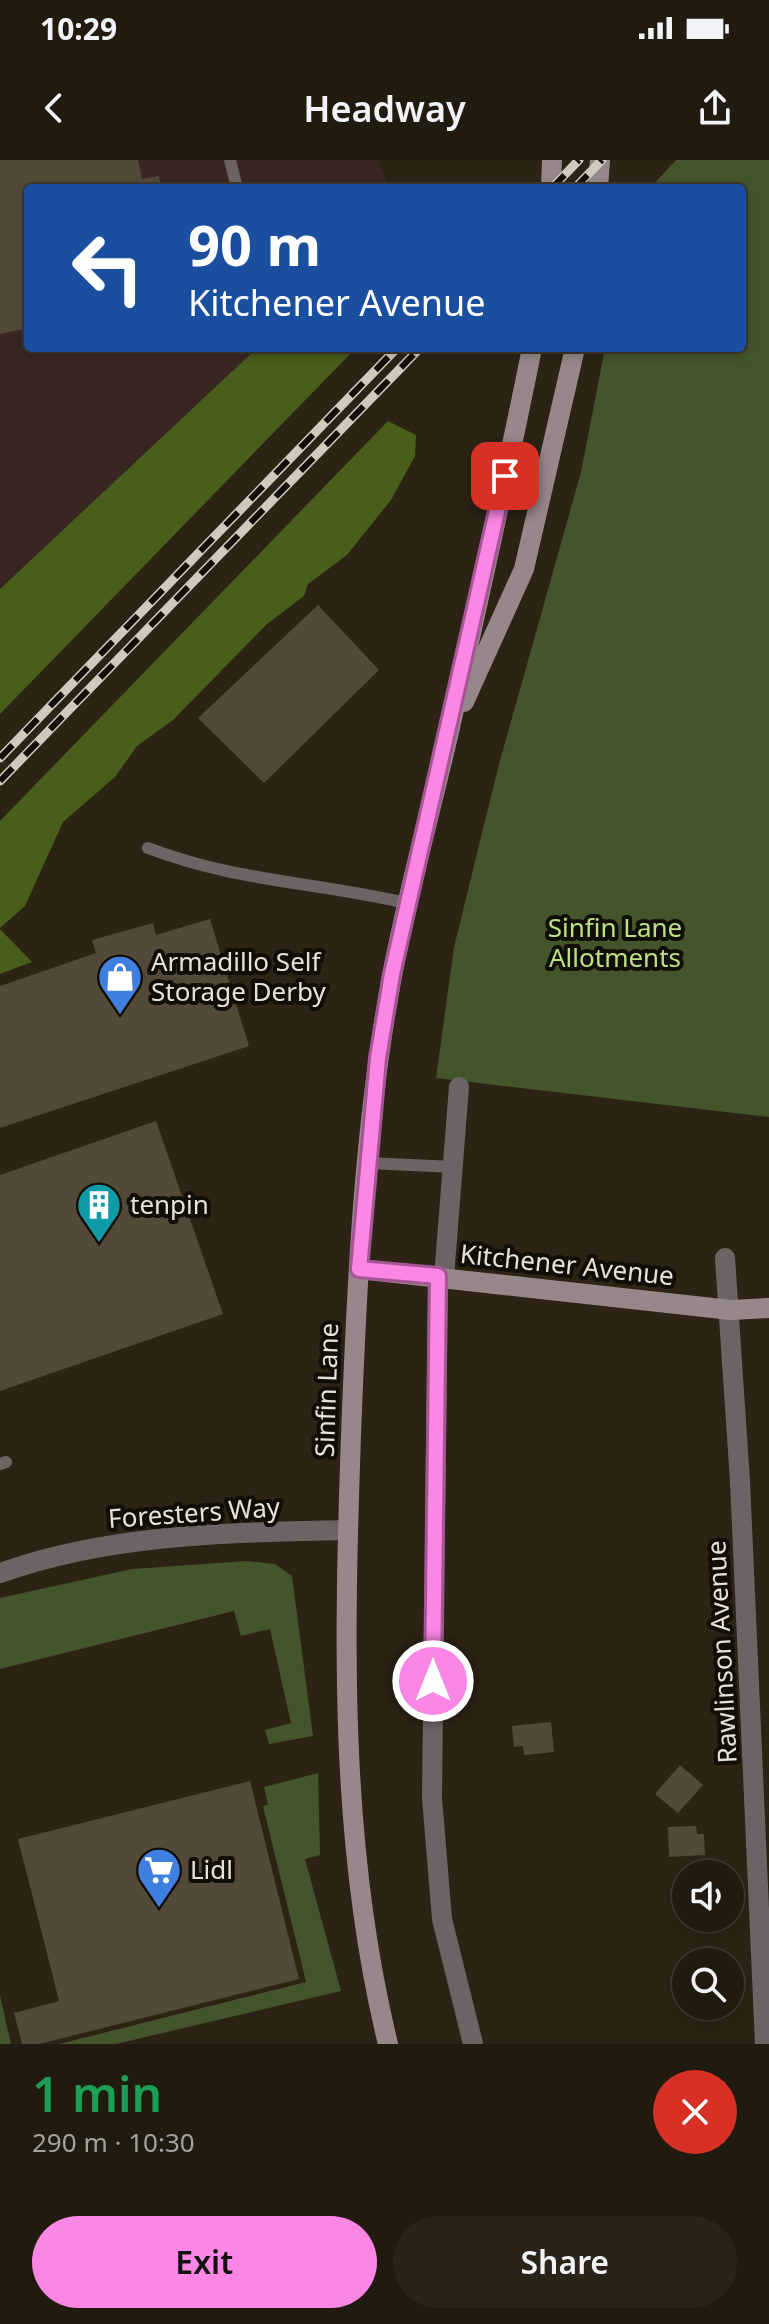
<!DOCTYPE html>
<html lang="en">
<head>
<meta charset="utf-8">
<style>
  :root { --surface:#211a0f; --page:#292318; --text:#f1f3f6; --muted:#a2a19e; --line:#3e382f; --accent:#fc86e4 }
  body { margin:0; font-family:"Noto Sans",sans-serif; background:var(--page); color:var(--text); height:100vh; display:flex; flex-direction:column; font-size:30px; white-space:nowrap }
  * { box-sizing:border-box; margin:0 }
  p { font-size:26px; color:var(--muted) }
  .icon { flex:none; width:44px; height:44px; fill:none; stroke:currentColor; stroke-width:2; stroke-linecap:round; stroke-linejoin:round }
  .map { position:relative; height:1884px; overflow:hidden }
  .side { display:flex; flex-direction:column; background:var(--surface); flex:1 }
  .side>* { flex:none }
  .guide { position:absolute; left:24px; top:24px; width:722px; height:168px; border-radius:8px; box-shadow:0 4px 12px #0003,0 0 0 2px var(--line); background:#1a4fa0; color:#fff; overflow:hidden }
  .tools { position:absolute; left:672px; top:1700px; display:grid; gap:16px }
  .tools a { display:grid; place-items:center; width:72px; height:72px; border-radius:50%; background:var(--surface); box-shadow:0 4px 12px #0003,0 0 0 2px var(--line); font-size:40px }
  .pin { position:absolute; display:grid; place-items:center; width:68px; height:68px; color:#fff; margin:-34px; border-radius:16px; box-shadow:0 4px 12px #0006 }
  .me { position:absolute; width:88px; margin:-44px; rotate:0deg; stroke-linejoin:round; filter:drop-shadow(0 0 6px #0008) }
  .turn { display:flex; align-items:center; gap:28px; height:168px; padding:0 32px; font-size:36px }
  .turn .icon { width:104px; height:104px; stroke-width:2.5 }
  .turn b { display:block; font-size:56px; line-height:68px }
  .round { display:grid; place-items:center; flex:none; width:84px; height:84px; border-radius:42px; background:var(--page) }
  .overview { display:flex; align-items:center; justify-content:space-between; height:136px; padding:0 32px }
  h1 { font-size:48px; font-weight:600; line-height:60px; color:#1e9e55 }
  .button { display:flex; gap:16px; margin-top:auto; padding:16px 32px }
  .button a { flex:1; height:92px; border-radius:48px; background:var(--accent); color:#111; font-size:32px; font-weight:600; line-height:92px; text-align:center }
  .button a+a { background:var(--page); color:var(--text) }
  .status { display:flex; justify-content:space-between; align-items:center; height:56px; padding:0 40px; background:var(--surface); direction:ltr }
  .status svg { height:22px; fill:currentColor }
  header { display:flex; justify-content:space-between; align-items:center; height:104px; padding:0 32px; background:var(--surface); font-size:36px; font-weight:600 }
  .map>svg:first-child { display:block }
</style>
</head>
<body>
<div class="status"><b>10:29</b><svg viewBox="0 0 49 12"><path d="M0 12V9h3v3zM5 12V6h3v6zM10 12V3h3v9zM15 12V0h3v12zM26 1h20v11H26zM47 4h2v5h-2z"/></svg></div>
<header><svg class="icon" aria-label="back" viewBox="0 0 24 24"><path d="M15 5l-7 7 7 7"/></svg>Headway<svg class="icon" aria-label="share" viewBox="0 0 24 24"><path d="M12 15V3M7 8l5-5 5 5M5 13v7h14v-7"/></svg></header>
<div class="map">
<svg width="769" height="1884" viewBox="0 0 769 1884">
  <rect width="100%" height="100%" fill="#2c2314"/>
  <path fill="#392623" d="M0 0H378L389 28H28V188H257L0 429Z"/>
  <g fill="#44542b">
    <path d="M676 0H769V957L436 918 454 787 499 604 581 312 605 188H742V28H650Z"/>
    <path d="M247 1401 275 1404 292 1416 313 1576 269 1584 265 1570 291 1563 270 1469 241 1476 234 1451 0 1509V1438L132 1409Z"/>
    <path d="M318 1613 320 1695 305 1699 341 1831 116 1884H59L306 1822 263 1646 268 1645 264 1627Z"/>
    <path d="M0 1836 11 1884H0Z"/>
  </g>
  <g fill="#475f1a">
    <path d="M257 188H356L0 554V429Z"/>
    <path d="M388 261 416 275 415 296 391 340 347 395 308 424 304 436 267 464 173 560 137 586 115 617 63 662 25 746 0 768V661Z"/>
    <path d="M0 769 32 802 0 814Z"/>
  </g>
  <g fill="#534939">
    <path d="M0 0H138L142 19 159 16 161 28H28V168L0 174Z"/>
    <path d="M318 445 379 510 264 623 198 558Z"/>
    <path d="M210 759 249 886 0 968V826L96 793 92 780 153 763 156 775Z"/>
    <path d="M156 961 223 1154 0 1231V1015Z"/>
    <path d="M551 1562 554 1592 524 1595 523 1586 514 1587 512 1566Z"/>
    <path d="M680 1605 703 1625 678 1653 655 1634Z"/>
    <path d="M250 1621 299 1819 39 1884H22L14 1853 59 1841 18 1679Z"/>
    <path d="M696 1666 697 1674H704L705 1695 669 1697 668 1667Z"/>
  </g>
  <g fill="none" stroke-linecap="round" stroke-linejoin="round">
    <g stroke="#6d6365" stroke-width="12">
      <path d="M230 0 237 28"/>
      <path d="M148 688C237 722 317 722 406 743"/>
      <path d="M368 1003 454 1007"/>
      <path d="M0 1304 6 1302"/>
    </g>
    <g stroke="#6d6365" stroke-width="20">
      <path d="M725 1098 740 1321 765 1884"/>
      <path d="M438 1116 432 1638 442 1759 473 1884"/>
      <path d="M444 1117 459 927"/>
      <path d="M0 1413C114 1373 229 1373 348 1370"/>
    </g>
    <g stroke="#96878a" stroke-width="20">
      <path d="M551 28 552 0"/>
      <path d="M598 28 600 0"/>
      <path d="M464 542 524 409 575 188"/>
      <path d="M359 1109 731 1150 769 1148"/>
      <path d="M388 1884C339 1684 344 1479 351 1275 357 1120 364 963 393 811 408 732 430 654 448 576 477 447 506 318 532 188"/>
    </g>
    <g stroke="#cfc9be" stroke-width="9">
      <g id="rail">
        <path d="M552 28 579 0"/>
        <path d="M575 28 602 0"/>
        <path d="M0 598 397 188"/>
        <path d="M0 621 420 188"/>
      </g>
    </g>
    <use href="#rail" stroke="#110d07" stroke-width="6" stroke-dasharray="18" stroke-linecap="butt"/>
  </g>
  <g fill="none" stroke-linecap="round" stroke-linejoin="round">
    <g stroke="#a45794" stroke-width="20">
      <path id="route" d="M433 1521 438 1116 359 1109 378 898 392 814 505 316"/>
    </g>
    <use href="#route" stroke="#fc86e4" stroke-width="14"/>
  </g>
  <defs>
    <g id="shop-pin" transform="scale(2.3)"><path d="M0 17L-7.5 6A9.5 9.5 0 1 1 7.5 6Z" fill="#3f7fe0" stroke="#110d07"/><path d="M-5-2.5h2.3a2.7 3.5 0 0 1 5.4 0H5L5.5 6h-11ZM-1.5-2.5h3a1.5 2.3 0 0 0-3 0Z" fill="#fff"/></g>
    <g id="building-pin" transform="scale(2.3)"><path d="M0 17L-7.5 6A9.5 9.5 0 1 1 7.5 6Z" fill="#0f9aa8" stroke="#110d07"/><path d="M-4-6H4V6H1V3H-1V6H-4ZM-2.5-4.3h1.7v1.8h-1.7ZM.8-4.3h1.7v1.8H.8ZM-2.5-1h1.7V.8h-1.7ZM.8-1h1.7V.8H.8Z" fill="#fff"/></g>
    <g id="supermarket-pin" transform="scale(2.3)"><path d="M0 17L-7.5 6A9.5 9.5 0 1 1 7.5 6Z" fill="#3f7fe0" stroke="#110d07"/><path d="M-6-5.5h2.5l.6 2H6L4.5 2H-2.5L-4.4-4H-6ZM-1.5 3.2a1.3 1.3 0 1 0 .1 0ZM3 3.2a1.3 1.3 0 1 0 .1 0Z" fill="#fff"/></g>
  </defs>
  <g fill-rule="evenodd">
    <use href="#shop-pin" x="120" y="817"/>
    <use href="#building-pin" x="99" y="1045"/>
    <use href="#supermarket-pin" x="159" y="1710"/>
  </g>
  <g text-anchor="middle" stroke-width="8" stroke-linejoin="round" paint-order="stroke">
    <g font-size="26" fill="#bce182" stroke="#110d07">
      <text x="615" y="777">Sinfin Lane<tspan x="615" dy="30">Allotments</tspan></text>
    </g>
    <g font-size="26" fill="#e7e1d7" stroke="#110d07" text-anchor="start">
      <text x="151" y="811">Armadillo Self<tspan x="151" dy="30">Storage Derby</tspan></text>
      <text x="130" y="1054">tenpin</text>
      <text x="190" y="1719">Lidl</text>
    </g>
    <g font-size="26" fill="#e7e1d7" stroke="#110d07">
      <text transform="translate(567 1105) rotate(6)" y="9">Kitchener Avenue</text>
      <text transform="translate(327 1230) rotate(-88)" y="9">Sinfin Lane</text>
      <text transform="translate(194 1353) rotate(-4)" y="9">Foresters Way</text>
      <text transform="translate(722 1492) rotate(-93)" y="9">Rawlinson Avenue</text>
    </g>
  </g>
</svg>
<div class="tools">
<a><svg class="icon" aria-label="sound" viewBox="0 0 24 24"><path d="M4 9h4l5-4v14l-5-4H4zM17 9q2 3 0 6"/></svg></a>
<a><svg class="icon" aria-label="search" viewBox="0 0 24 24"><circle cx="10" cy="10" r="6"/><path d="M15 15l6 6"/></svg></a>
</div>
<div class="pin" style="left:505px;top:316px;background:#d93025"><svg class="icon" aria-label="arrive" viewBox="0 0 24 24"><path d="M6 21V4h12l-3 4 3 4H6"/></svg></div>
<svg class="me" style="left:433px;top:1521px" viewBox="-20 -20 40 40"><circle r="17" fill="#fc86e4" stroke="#fff" stroke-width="3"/><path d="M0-11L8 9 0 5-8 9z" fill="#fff"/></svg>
<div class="guide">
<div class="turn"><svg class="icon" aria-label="left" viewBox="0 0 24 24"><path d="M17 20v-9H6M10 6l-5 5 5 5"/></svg><div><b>90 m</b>Kitchener Avenue</div></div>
</div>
</div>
<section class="side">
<div class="overview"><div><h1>1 min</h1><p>290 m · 10:30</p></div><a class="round" style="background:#d93025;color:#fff"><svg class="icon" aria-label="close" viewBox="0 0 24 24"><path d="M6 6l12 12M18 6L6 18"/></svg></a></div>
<div class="button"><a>Exit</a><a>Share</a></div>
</section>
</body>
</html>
